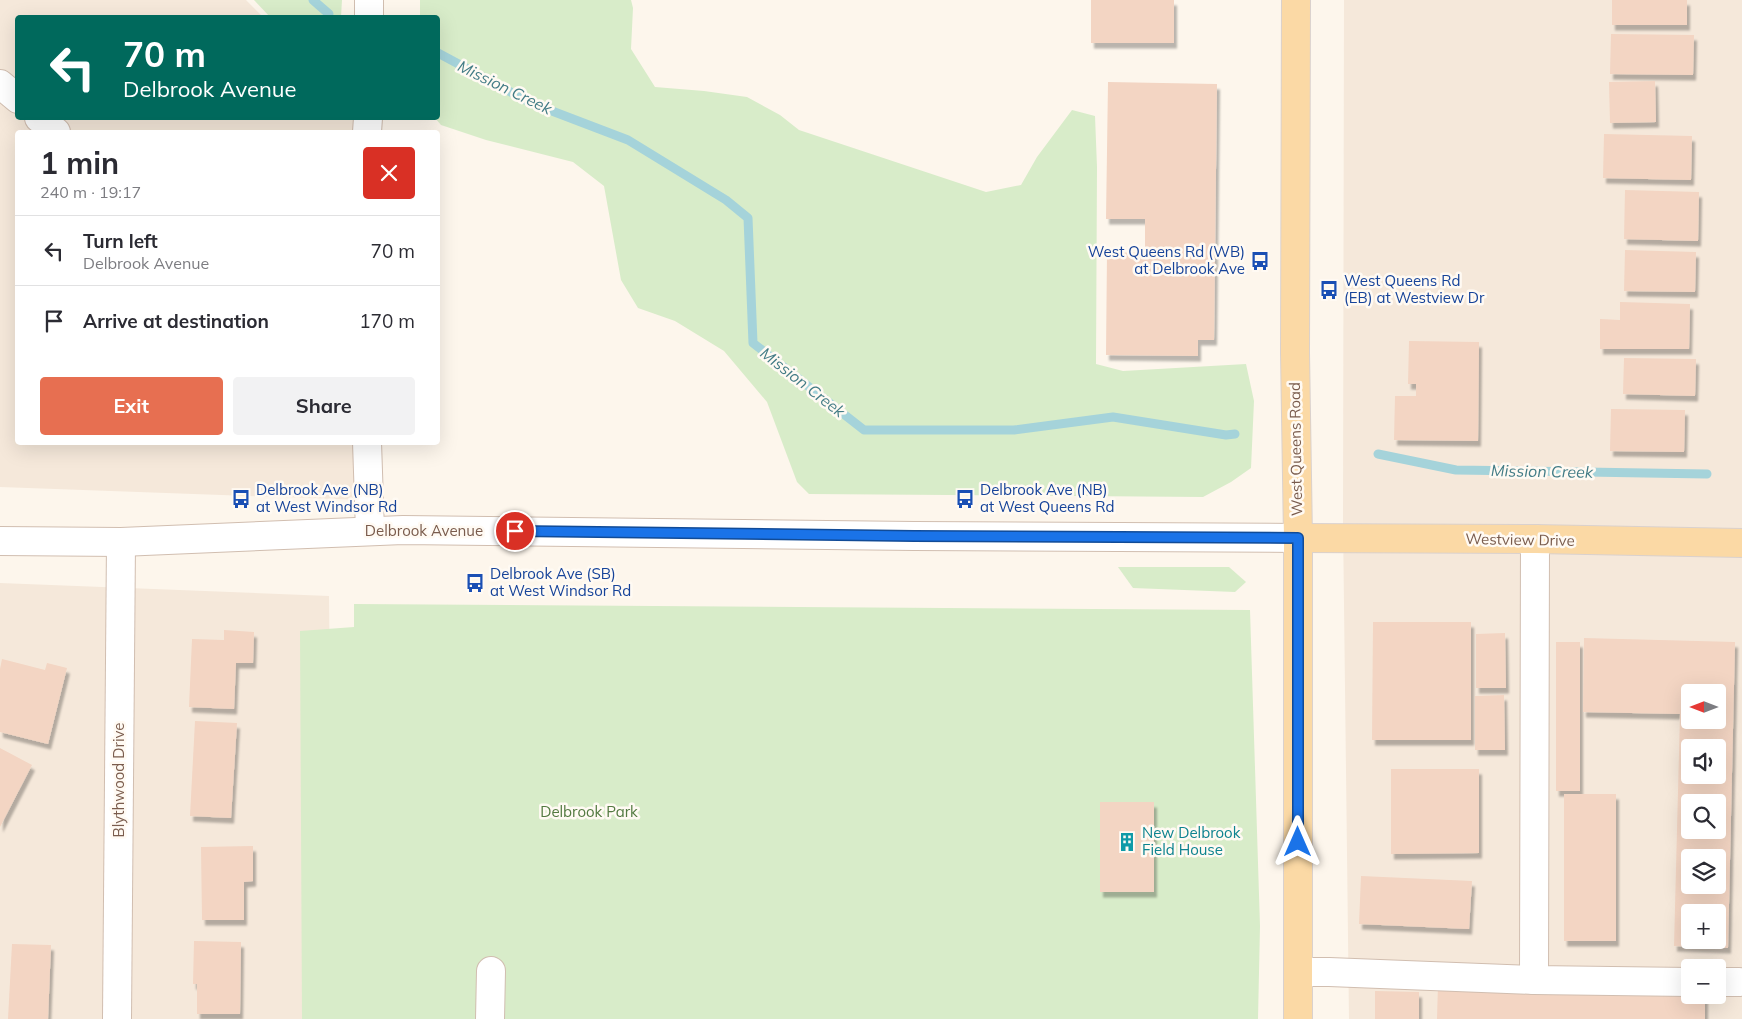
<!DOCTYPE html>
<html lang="en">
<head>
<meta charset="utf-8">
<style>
  :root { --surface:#fff; --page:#f2f2f3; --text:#2b2b33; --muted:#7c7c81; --line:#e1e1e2; --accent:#e76f51 }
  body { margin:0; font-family:Mulish,sans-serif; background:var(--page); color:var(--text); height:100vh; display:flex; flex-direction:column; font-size:19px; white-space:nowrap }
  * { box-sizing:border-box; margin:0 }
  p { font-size:16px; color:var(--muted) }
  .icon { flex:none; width:28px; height:28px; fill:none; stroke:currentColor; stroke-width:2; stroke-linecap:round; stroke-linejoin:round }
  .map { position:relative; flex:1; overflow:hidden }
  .drawer { position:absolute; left:15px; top:130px; width:425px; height:315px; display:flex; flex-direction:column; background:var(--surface); border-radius:5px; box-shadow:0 5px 20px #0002 }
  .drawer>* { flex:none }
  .guide { position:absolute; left:15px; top:15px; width:425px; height:105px; border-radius:5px; box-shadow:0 5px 20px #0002; background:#00695c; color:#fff; overflow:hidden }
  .needle { width:32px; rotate:270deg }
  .tools { position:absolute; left:1681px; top:684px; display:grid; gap:10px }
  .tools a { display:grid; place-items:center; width:45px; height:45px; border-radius:5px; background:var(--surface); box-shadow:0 5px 20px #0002; font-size:25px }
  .pin { position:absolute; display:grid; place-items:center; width:42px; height:42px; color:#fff; margin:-21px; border:2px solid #fff; border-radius:50%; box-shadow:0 1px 5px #0007 }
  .me { position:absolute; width:55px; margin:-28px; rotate:0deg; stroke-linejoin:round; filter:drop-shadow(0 0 4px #0008) }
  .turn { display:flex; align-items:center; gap:18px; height:105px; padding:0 25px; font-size:22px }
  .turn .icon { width:65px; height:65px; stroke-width:2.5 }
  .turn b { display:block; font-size:35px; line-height:42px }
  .round { display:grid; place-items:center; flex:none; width:52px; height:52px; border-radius:5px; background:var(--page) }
  .overview { display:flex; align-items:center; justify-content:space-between; height:85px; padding:0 25px }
  h1 { font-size:30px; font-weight:700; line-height:38px }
  .button { display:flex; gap:10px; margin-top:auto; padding:10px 25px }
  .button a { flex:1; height:58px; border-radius:5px; background:var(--accent); color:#fff; font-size:20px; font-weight:700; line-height:58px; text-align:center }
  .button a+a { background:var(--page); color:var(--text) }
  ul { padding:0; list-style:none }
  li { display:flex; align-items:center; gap:15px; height:70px; padding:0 25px; border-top:1px solid var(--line) }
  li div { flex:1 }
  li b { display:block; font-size:19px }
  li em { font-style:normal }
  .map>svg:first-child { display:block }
</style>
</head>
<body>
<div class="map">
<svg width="1742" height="1019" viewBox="0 0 1742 1019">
  <defs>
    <filter id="shadow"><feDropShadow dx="3" dy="5.5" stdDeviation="1" flood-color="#0004"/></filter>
  </defs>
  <rect width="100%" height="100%" fill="#fdf6ec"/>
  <g fill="#f5e8da" fill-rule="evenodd">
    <path d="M0 0H246L263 17 18 18V118H363V132H18V442L364 443V500L0 487Z"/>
    <path d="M1344 0H1742V1019H1349L1343 522ZM1690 692H1718V720H1690ZM1690 748H1718V775H1690ZM1690 802H1718V830H1690ZM1690 858H1718V885H1690ZM1690 912H1718V940H1690ZM1690 968H1718V995H1690Z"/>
    <path d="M0 583 329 596 333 1019H0Z"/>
  </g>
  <g fill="#d8ecc9">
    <path d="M254 0H342L341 17H270Z"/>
    <path d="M420 0H631L633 8 631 49 655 87 704 91 747 97 780 115 799 130 986 192 1021 185 1037 157 1072 110 1095 116 1097 167 1096 364 1123 371 1246 364 1254 401 1251 468 1231 482 1203 497 809 494 797 482 767 402 724 351 675 321 638 308 621 280 604 186 573 162 486 140 441 125 435 118H438V18L420 17Z"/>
    <path d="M1118 567H1229L1246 582 1235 592 1133 588Z"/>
    <path d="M354 604 1250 610 1260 926 1258 1019H302L300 631 354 627Z"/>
  </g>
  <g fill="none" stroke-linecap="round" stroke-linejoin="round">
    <g stroke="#a5d3da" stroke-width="9">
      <path d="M313 0 329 14"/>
      <path d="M438 53 531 103 628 140 726 200 748 218 753 343 864 430H1014L1113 417 1226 435 1235 434"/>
      <path d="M1378 454 1456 470 1707 474"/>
    </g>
  </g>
  <g fill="#f3d5c3" fill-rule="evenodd" filter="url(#shadow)">
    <rect x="1091" y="0" width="83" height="43"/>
    <rect x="1612" y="0" width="75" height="25"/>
    <path d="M1611 34 1694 35 1693 75 1610 74Z"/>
    <path d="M1655 81 1656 122 1610 123 1609 82Z"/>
    <path d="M1108 82 1217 84 1214 340H1198V356L1106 355 1107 252 1145 253V219H1106Z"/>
    <path d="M1604 134 1692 136 1691 180 1603 178Z"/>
    <path d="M1625 190 1699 192 1698 241 1624 239Z"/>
    <path d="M1625 250 1696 252 1695 292 1624 291Z"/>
    <path d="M1620 302 1690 304 1689 349H1600V319L1620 320Z"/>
    <path d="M1409 341 1479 342 1478 441 1394 440 1395 396H1416V384H1408Z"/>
    <path d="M1624 358 1696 359 1695 396 1623 394Z"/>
    <path d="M1611 409 1685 410 1684 452 1610 451Z"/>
    <path d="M1373 622H1471V740H1372Z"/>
    <path d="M224 630 254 632 253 663H236L234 709 189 707 192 639 224 640Z"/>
    <path d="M1505 633 1506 688H1476V634Z"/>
    <path d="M1584 638 1735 642 1728 948 1674 946 1680 714 1583 712ZM1690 692H1718V720H1690ZM1690 748H1718V775H1690ZM1690 802H1718V830H1690ZM1690 858H1718V885H1690ZM1690 912H1718V940H1690Z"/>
    <rect x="1556" y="642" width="24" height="149"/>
    <path d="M2 659 45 670 47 663 67 668 48 744 0 732V669Z"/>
    <path d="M1504 695 1505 750H1475V696Z"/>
    <path d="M195 721 237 723 231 818 190 816Z"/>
    <path d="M0 748 32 765 0 827Z"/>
    <path d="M1391 769H1479V853L1391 854Z"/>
    <rect x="1564" y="794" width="52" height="147"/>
    <rect x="1100" y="802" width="54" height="90"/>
    <path d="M253 846V881L244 882V920H202L201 847Z"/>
    <path d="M1361 876 1472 881 1469 929 1359 924Z"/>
    <path d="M194 941 241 942 240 1014H197V984H193Z"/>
    <path d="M12 944 51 945 48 1019H8Z"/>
    <path d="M1438 985 1705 995V1019H1437Z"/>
    <path d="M1375 991 1419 992V1019H1375Z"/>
  </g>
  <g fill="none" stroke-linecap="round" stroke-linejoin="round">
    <g stroke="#d1beb0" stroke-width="30">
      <g id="minor">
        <path d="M369 18V0"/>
        <path d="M0 84 18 99"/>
        <path d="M39 118 56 132"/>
        <path d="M367 132 368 118"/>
        <path d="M367 442 370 531"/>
        <path d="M0 541 121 542 403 530 914 536 1298 538"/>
        <path d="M1299 972H1329L1534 980 1690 982"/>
        <path d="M1534 980 1535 539"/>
        <path d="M1718 982H1739"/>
        <path d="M117 1019 121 542"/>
        <path d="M490 1019 491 971"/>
      </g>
    </g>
    <g stroke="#dad1cd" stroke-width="30">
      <g id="major">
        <path d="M1296 0 1295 353 1298 538V1019"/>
        <path d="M1298 538 1535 539 1742 543"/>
      </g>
    </g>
    <use href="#minor" stroke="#fff" stroke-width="28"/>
    <use href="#major" stroke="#fbd9a5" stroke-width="28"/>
  </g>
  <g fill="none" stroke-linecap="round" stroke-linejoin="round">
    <g stroke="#114b97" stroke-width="12">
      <path id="route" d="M515 531 914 536 1298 538V842"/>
    </g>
    <use href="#route" stroke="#1a73e8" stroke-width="9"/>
  </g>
  <defs>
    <g id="bus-bare" transform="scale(1.5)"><path d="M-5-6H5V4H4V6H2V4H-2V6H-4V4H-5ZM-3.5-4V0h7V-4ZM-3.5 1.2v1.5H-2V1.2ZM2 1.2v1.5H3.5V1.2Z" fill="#1a4fb4" stroke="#fffaf3" stroke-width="2.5" paint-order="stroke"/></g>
    <g id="building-bare" transform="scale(1.5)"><path d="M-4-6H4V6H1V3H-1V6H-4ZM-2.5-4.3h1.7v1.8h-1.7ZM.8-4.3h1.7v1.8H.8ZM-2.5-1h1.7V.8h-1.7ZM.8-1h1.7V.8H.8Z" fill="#0f9aa8" stroke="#fffaf3" stroke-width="2.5" paint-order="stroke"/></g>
  </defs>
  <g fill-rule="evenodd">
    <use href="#bus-bare" x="1260" y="261"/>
    <use href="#bus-bare" x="1329" y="290"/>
    <use href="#bus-bare" x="241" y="499"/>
    <use href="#bus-bare" x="965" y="499"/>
    <use href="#bus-bare" x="475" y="583"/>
    <use href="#building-bare" x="1127" y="842"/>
  </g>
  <g text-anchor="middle" stroke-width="5" stroke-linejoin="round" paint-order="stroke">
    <g font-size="15" fill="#164399" stroke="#fffaf3" text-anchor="start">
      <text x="1245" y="257" text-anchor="end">West Queens Rd (WB)<tspan x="1245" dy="17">at Delbrook Ave</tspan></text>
      <text x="1344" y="286">West Queens Rd<tspan x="1344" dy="17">(EB) at Westview Dr</tspan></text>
      <text x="256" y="495">Delbrook Ave (NB)<tspan x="256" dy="17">at West Windsor Rd</tspan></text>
      <text x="980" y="495">Delbrook Ave (NB)<tspan x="980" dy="17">at West Queens Rd</tspan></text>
      <text x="490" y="579">Delbrook Ave (SB)<tspan x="490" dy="17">at West Windsor Rd</tspan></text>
    </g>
    <g font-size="15" fill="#7a5c4d" stroke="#fffaf3">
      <text transform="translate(1296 449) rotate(-91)" y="5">West Queens Road</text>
      <text x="424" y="536">Delbrook Avenue</text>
      <text transform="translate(1520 540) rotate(1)" y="5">Westview Drive</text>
      <text transform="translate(119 780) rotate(-90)" y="5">Blythwood Drive</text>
    </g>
    <g font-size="15" fill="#537a41" stroke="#fffaf3">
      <text x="589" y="817">Delbrook Park</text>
    </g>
    <g font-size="15" fill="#0d838f" stroke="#fffaf3" text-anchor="start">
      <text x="1142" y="838">New Delbrook<tspan x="1142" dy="17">Field House</tspan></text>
    </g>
    <g font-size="16" font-style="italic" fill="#437c86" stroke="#fffaf3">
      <text transform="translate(505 87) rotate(26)" y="6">Mission Creek</text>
      <text transform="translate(803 382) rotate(38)" y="6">Mission Creek</text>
      <text transform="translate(1542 471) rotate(1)" y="6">Mission Creek</text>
    </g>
  </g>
</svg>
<div class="tools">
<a><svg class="needle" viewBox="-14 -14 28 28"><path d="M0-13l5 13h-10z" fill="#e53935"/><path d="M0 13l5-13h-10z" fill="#7c7c81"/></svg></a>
<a><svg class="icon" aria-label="sound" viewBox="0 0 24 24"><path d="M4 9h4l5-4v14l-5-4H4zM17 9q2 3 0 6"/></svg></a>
<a><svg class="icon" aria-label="search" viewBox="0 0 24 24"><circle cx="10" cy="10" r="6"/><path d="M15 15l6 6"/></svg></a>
<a><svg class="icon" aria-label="layers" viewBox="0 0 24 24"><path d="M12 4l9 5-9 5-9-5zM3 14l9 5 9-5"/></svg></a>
<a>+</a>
<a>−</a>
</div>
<div class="pin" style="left:515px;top:531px;background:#d93025"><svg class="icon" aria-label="arrive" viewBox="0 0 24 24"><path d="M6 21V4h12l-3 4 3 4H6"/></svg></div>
<svg class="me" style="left:1298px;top:842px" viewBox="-20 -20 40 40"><path d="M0-17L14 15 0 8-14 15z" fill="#1a73e8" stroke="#fff" stroke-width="4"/></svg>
<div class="guide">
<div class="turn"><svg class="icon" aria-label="left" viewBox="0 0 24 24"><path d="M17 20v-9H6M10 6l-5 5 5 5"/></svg><div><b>70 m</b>Delbrook Avenue</div></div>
</div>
<section class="drawer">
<div class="overview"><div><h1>1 min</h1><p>240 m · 19:17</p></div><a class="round" style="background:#d93025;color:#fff"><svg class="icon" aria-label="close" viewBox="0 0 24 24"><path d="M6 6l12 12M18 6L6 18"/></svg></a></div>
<ul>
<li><svg class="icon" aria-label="left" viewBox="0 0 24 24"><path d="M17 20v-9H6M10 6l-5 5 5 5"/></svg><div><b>Turn left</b><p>Delbrook Avenue</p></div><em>70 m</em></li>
<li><svg class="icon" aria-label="arrive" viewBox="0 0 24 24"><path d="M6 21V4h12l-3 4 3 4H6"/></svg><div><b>Arrive at destination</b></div><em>170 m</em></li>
</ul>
<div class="button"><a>Exit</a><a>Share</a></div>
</section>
</div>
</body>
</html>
